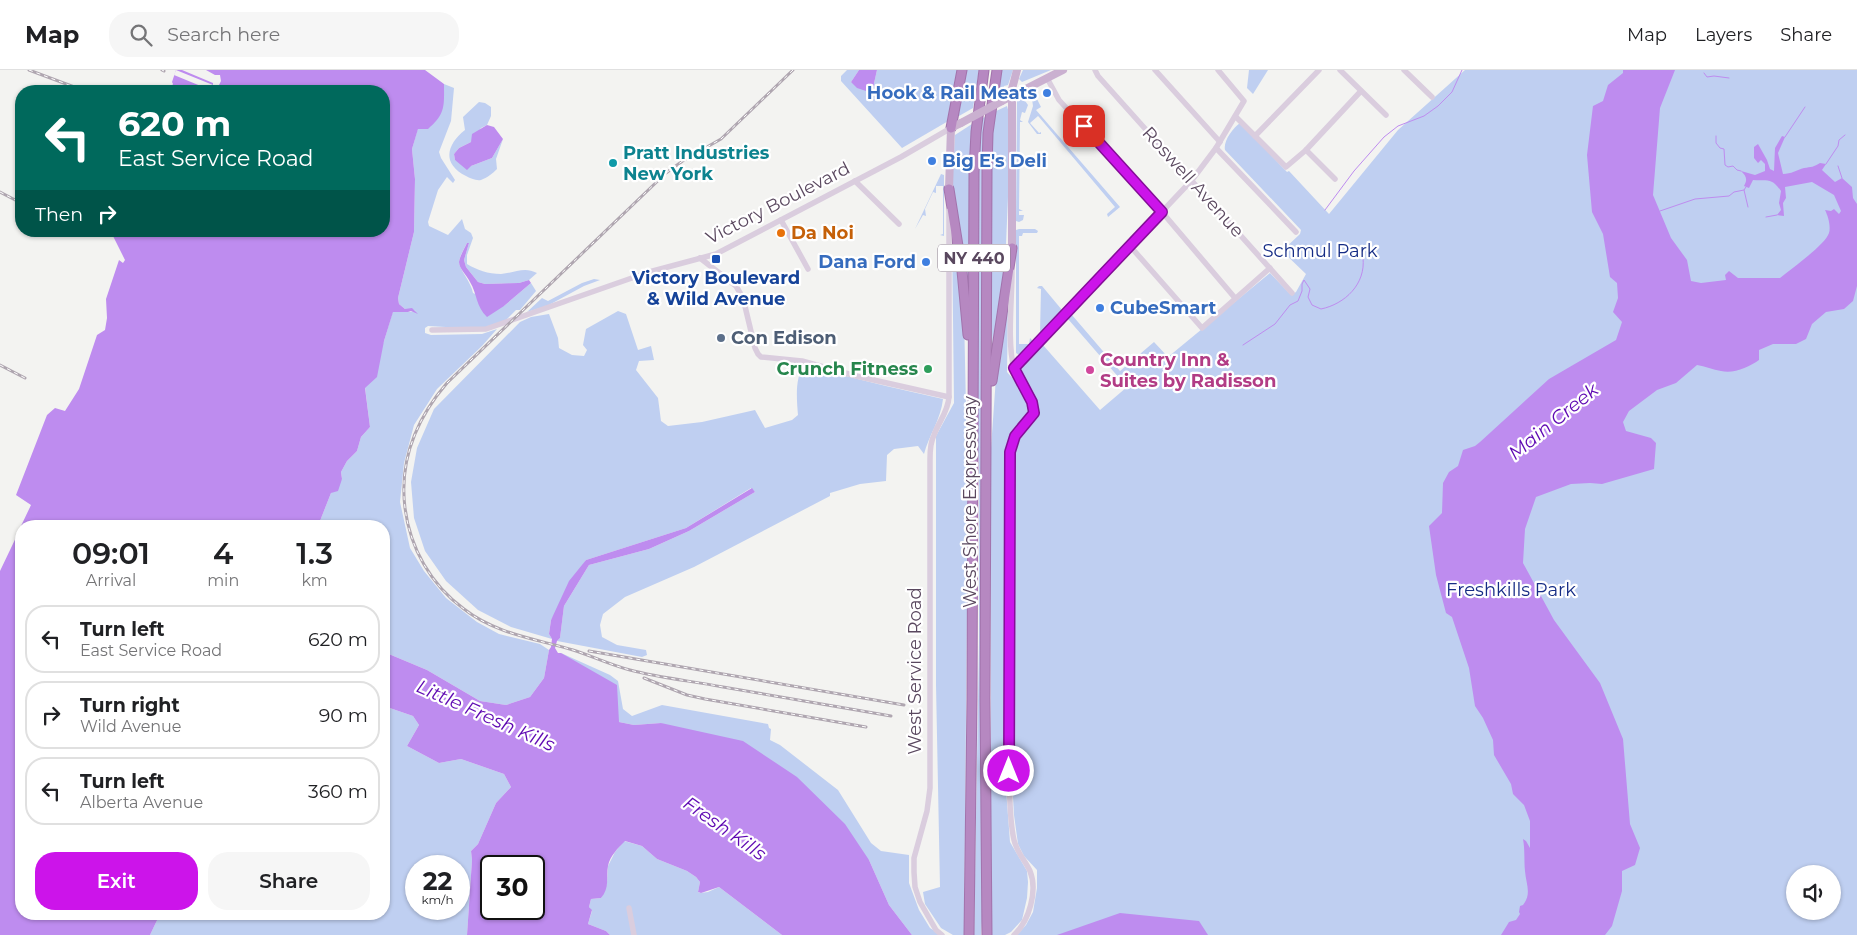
<!DOCTYPE html>
<html lang="en">
<head>
<meta charset="utf-8">
<style>
  :root { --surface:#fff; --page:#f6f6f6; --text:#202124; --muted:#757577; --line:#e0e0e0; --accent:#cc14ea }
  body { margin:0; font-family:Montserrat,sans-serif; background:var(--page); color:var(--text); height:100vh; display:flex; flex-direction:column; font-size:19px; white-space:nowrap }
  * { box-sizing:border-box; margin:0 }
  p { font-size:16px; color:var(--muted) }
  .icon { flex:none; width:28px; height:28px; fill:none; stroke:currentColor; stroke-width:2; stroke-linecap:round; stroke-linejoin:round }
  .map { position:relative; flex:1; overflow:hidden }
  .panel { position:absolute; left:15px; top:450px; width:375px; height:400px; display:flex; flex-direction:column; background:var(--surface); border-radius:20px; box-shadow:0 1px 4px #0004 }
  .panel>* { flex:none }
  .guide { position:absolute; left:15px; top:15px; width:375px; height:152px; border-radius:20px; box-shadow:0 1px 4px #0004; background:#00695c; color:#fff; overflow:hidden }
  .controls { position:absolute; left:1786px; top:795px; display:grid; gap:10px }
  .controls a { display:grid; place-items:center; width:55px; height:55px; border-radius:50%; background:var(--surface); box-shadow:0 1px 4px #0004; font-size:25px }
  .speed { position:absolute; left:405px; top:785px; display:flex; gap:10px; font-size:25px; font-weight:700; text-align:center }
  .speed>* { display:grid; place-content:center; width:65px; height:65px; border-radius:50%; background:var(--surface); box-shadow:0 1px 4px #0004; line-height:1 }
  .speed small { font-size:12px; font-weight:400 }
  .speed .limit { border:2px solid #111; border-radius:8px; background:#fff; color:#111 }
  .pin { position:absolute; display:grid; place-items:center; width:42px; height:42px; color:#fff; margin:-21px; border-radius:10px; box-shadow:0 2px 8px #0006 }
  .me { position:absolute; width:55px; margin:-28px; rotate:0deg; stroke-linejoin:round; filter:drop-shadow(0 0 4px #0008) }
  .turn { display:flex; align-items:center; gap:18px; height:105px; padding:0 20px; font-size:22px }
  .turn .icon { width:65px; height:65px; stroke-width:2.5 }
  .turn b { display:block; font-size:35px; line-height:42px }
  .then { display:flex; align-items:center; height:48px; padding:0 20px; background:#0003; gap:10px; font-size:19px }
  .eta { display:flex; justify-content:space-evenly; align-items:center; height:85px; text-align:center }
  .eta b { font-size:30px; font-weight:600; line-height:35px }
  .primary-button { display:flex; gap:10px; margin-top:auto; padding:10px 20px }
  .primary-button a { flex:1; height:58px; border-radius:20px; background:var(--accent); color:#fff; font-size:20px; font-weight:600; line-height:58px; text-align:center }
  .primary-button a+a { background:var(--page); color:var(--text) }
  ul { padding:0; list-style:none }
  li { display:flex; align-items:center; gap:15px; height:68px; margin:0 10px 8px; padding:0 10px; border:2px solid var(--line); border-radius:20px }
  li div { flex:1 }
  li b { display:block; font-size:19px }
  li em { font-style:normal }
  header { display:flex; align-items:center; gap:30px; box-sizing:border-box; height:70px; padding:0 25px; background:var(--surface); border-bottom:1px solid var(--line) }
  header strong { font-size:24px }
  nav { display:flex; gap:28px; margin-inline-start:auto; font-size:18px }
  .search { width:350px; height:45px; background:var(--page); display:flex; align-items:center; gap:12px; box-sizing:border-box; padding:0 18px; border-radius:20px; color:var(--muted); font-size:19px }
  .map>svg:first-child { display:block }
</style>
</head>
<body>
<header>
<strong>Map</strong>
<div class="search"><svg class="icon" aria-label="search" viewBox="0 0 24 24"><circle cx="10" cy="10" r="6"/><path d="M15 15l6 6"/></svg>Search here</div>
<nav><a>Map</a><a>Layers</a><a>Share</a></nav>
</header>
<div class="map">
<svg width="1857" height="865" viewBox="0 0 1857 865">
  <rect width="100%" height="100%" fill="#f3f3f1"/>
  <g fill="#bfcff1" fill-rule="evenodd">
    <path d="M847 0H859L851 12 873 18 877 0H959L950 50 902 78 841 11V6Z"/>
    <path d="M965 0H979L973 38 959 46H955Z"/>
    <path d="M1001 0H1013L1008 15 1004 16 1003 23 996 26Z"/>
    <path d="M1023 0H1051L1022 12 1019 9Z"/>
    <path d="M1249 0H1268L1253 24 1247 18Z"/>
    <path d="M1465 0H1857V865H1017L1026 855 1033 842 1037 818V800L1024 786 1018 774 1014 745 1011 691 1013 380 1020 363 1036 348 1038 341 1037 335 1018 300 1043 275 1100 340 1127 317 1068 249 1072 245 1120 301 1154 272 1168 287 1270 203 1291 225 1296 222 1306 204 1282 181 1300 164 1301 160 1225 80C1223 71 1233 58 1240 53L1287 102 1289 101 1329 144 1398 60ZM1795 804H1832V841H1795Z"/>
    <path d="M444 14 454 18 451 51 439 82 441 88 455 110 453 113 447 107 438 120 428 152 429 156 448 165 462 149 465 159 471 163 473 168 467 185V194C477 200 488 204 501 204 515 203 524 196 537 203L529 210 519 213 485 214 478 212 466 197 464 190 469 173H467C464 179 459 187 459 193 460 200 471 212 473 223L504 236 531 213 536 221 520 240H516L505 251 481 259 428 256 425 258V263L431 265 482 264 497 259 482 276 437 319 414 355 404 393 400 432 410 478 424 501 446 528 477 552 499 564 540 574 549 580 544 608 530 627 506 635 480 631 427 600 384 582V456H318L331 423 342 409 341 402 347 391 357 381 361 367 370 357 365 317 384 271 393 241 408 242 416 241 405 239 399 234 398 228 414 162 415 109 412 79 418 58 444 23Z"/>
    <path d="M1033 21 1041 37 1036 40 1120 137 1108 147 1107 144 1115 137 1039 47 1038 46 1030 53 1039 63 1041 62V64H1037L1028 52 1033 36 1031 22Z"/>
    <path d="M1023 28 1028 35 1025 43 1022 42 1020 50 1023 52H1020L1019 139 1023 141H1019V145H1024L1023 150 1019 152 1016 151 1017 31Z"/>
    <path d="M479 32 485 33 491 37V46L487 55 481 58 471 72 459 78 454 84 455 90 471 96 492 88 503 69 496 89 497 99C493 103 487 108 481 110 476 111 470 108 466 106 442 94 446 75 465 60L463 47Z"/>
    <path d="M1007 36 1009 43 1008 127 1004 221 993 282 991 244 992 58 994 42Z"/>
    <path d="M987 46 982 851 981 865H974L979 573V396L977 362V166L979 50Z"/>
    <path d="M972 54 970 225H968L952 119 955 65Z"/>
    <path d="M941 104 944 105V166L940 165 943 164V116H936V123L933 122 925 139 926 146 923 145 915 159Z"/>
    <path d="M1019 159H1035L1038 161 1037 163H1023L1022 166H1019V274H1029L1030 268 1033 271 1019 285 1016 283V160Z"/>
    <path d="M952 163 964 244 968 432 964 865H953L941 858 925 834 923 822 940 817 936 615V366L954 333Z"/>
    <path d="M594 209 600 210 584 216 547 236 527 242 542 228 548 231 582 213Z"/>
    <path d="M1039 216H1042L1062 240 1040 263 1041 219 1037 218Z"/>
    <path d="M1008 233 1007 302C1018 314 1027 326 1031 341 1018 359 1009 359 1006 384V719L1010 772 1027 801 1028 812 1027 828 1022 850 1011 862 1005 865H991V378L996 307Z"/>
    <path d="M618 241 626 244 638 280 651 276 654 290 639 291 636 300 658 328 661 351 668 356 702 352 755 340 765 358 792 350 798 345C797 332 794 305 805 296L886 316 943 329C941 349 929 365 924 384L918 376 894 379 887 385 886 411 860 414 830 423V426L694 497 625 527 603 544 600 555 602 567 617 575 646 580 647 585 642 587 557 571 560 568 564 536 589 495 649 479 689 461 755 422 751 418 686 458 586 490 551 550 549 564 552 569 511 557 478 540 446 511 425 481 414 448 411 412 417 378 434 339 520 252 531 247 549 244 558 268 559 278 572 285 584 286 587 280 583 275 586 259Z"/>
    <path d="M561 583 610 605 618 611 623 639 632 646 662 635 768 654 769 658 771 659 770 670 780 675 838 720 871 773 881 781 909 785V813L919 840 930 858 941 865H912L889 835 869 790 661 653 634 655 619 652Z"/>
    <path d="M384 636 413 646 419 655 407 676 439 693 461 689 504 704 511 717 496 733 478 774 471 781 472 790 467 865H150L160 844H384ZM416 796H459V839H416Z"/>
    <path d="M624 771 642 776 657 789 687 801 696 807 700 812 698 822 700 823 708 822 719 817 782 865H610L606 861 588 854 592 841 589 837 591 829 601 828 607 813 608 796 615 782Z"/>
  </g>
  <g fill="#be8cef" fill-rule="evenodd">
    <path d="M176 0H425L444 14C444 35 446 44 428 59H418L412 79 415 109 414 162 398 228 399 234 405 239 412 238 418 244 411 241 408 242H393L384 271 377 307 365 318 370 357 361 367 357 381 347 391 341 402 342 409 338 421 331 423 318 456H21L31 435 16 425 47 345 55 338 65 341 79 319 97 265 105 260 107 248 106 229 119 190 123 193 125 190 111 162 384 161V21H169L173 14 172 12Z"/>
    <path d="M859 0H877L873 18 866 21 857 18 851 12Z"/>
    <path d="M1623 0H1675L1660 38 1653 125 1671 168 1687 190 1691 211 1701 213 1726 210 1725 205 1729 201 1738 208H1780C1791 199 1825 175 1829 163 1831 156 1828 146 1825 140L1831 141 1834 139 1839 144 1841 141 1834 125 1812 112 1785 117 1786 128 1783 133 1784 146 1777 145 1781 140 1779 133 1781 121C1771 107 1768 111 1753 110L1749 118 1744 116C1748 109 1746 106 1741 101L1755 105 1765 101V94L1761 90 1758 93 1754 88V77L1758 74 1767 90 1770 99 1774 101 1775 78 1782 66 1785 67 1778 83 1783 104C1791 104 1797 100 1804 98 1811 97 1814 97 1820 93L1826 94 1822 100 1835 112 1842 108 1852 117 1853 128 1857 134V216L1853 231 1844 239 1826 242 1812 254 1806 269 1796 274H1773L1759 280V290C1749 297 1734 304 1721 301 1713 300 1705 296 1697 295L1676 313 1657 320 1629 341 1623 352 1626 361 1651 368 1656 373 1654 399 1602 414 1590 413 1571 414 1536 427 1525 459 1523 493 1554 550 1600 613 1623 669 1630 754 1640 778 1635 795 1622 801V821L1612 856 1605 865H1501L1509 852 1516 850 1520 844 1519 842 1520 836 1523 835C1532 824 1526 814 1525 801 1524 790 1525 780 1523 769L1526 771 1530 778V751L1524 735 1513 724 1511 714 1494 685 1493 670 1483 648 1475 636 1469 598 1452 547 1446 543 1436 505 1429 456 1442 443 1443 413 1449 402 1458 396 1463 380 1475 376 1480 372 1549 309 1616 270 1622 252 1613 242 1618 228 1617 213 1610 207 1603 164 1592 142 1587 85 1593 36 1603 31 1608 15 1623 3Z"/>
    <path d="M487 55 494 57 503 69 492 88 471 96 467 100 455 90 454 84 459 78 471 72 472 64Z"/>
    <path d="M467 173H469L464 190 466 197 478 212 485 214 519 213 529 210 531 213 504 236 487 247C476 237 477 223 470 212 467 205 459 199 459 192 460 186 464 179 467 173Z"/>
    <path d="M752 418 755 422 689 461 649 479 589 495 564 536 560 568 557 571 555 578 558 583H561L617 615 619 652 634 655 661 653 743 671 797 707 845 754 869 790 889 835 912 865H782L719 817 701 823 698 822 700 812 696 807 687 801 657 789 642 776 625 771C618 778 610 786 608 796 606 807 610 818 601 828L591 829 589 837 592 840 588 854 606 861 610 865H467L472 790 471 781 478 774 496 733 511 717 504 704 461 689 439 693 407 676 419 655 413 646 384 636V582L427 600 480 631 506 635 530 627 544 608 549 580 551 577 552 569 549 564 551 550 569 511 586 490 686 458ZM491 796H534V839H491Z"/>
    <path d="M21 457V844H160L150 865H0V501Z"/>
    <path d="M1120 843 1199 851 1208 865H1057Z"/>
  </g>
  <path fill="#f3f3f1" d="M176 0 213 15V13L182 0H206L215 5H220L221 11 216 21H208V19L174 5Z"/>
  <g fill="none" stroke-linecap="round" stroke-linejoin="round">
    <g stroke="#be8cef" stroke-width="1">
      <path d="M1704 3 1707 7 1714 6 1729 8"/>
      <path d="M1716 66V73L1720 78 1724 79 1725 95 1728 97 1733 96 1737 100 1741 101"/>
      <path d="M1785 67 1805 37"/>
      <path d="M1826 94 1838 76 1839 70 1845 65"/>
      <path d="M1838 96 1842 108"/>
      <path d="M1746 117 1744 120 1748 137"/>
      <path d="M1325 140 1354 101 1384 67 1398 56 1424 46 1438 36 1452 22 1462 0"/>
      <path d="M1660 141 1695 129 1729 126 1734 122 1744 120"/>
      <path d="M1766 147 1777 145"/>
      <path d="M1243 275 1275 254 1290 235 1298 231 1302 221V214L1304 210 1310 219 1308 227 1312 235 1321 239C1345 234 1366 214 1363 188"/>
    </g>
    <g stroke="#a273ac" stroke-width="11">
      <g id="highway">
        <path d="M951 58 962 0"/>
        <path d="M949 119 962 201 968 265"/>
        <path d="M992 311 1012 178"/>
        <path d="M969 865 972 629 974 102 976 62 984 0"/>
        <path d="M987 865 985 629 987 100 988 63 997 0"/>
      </g>
    </g>
    <g stroke="#dacdde" stroke-width="5.5">
      <path d="M1095 0 1098 6 1292 223"/>
      <path d="M1155 0 1220 72"/>
      <path d="M1340 0 1386 45"/>
      <path d="M1404 0 1432 27"/>
      <path d="M1047 8 1059 30 1162 142 1235 228"/>
      <path d="M1236 47 1286 97 1306 80 1361 21"/>
      <path d="M1255 66 1319 0"/>
      <path d="M1216 78 1296 162"/>
      <path d="M1306 80 1335 109"/>
      <path d="M855 111 899 154"/>
      <path d="M781 150 808 199"/>
      <path d="M1130 176 1202 258 1270 198"/>
      <path d="M700 188 736 216 743 228 755 278 758 284 761 287 802 291 856 306 949 327"/>
      <path d="M1012 202C1012 229 1007 274 1014 298 1018 314 1034 326 1034 343L1015 366 1010 382 1009 701C1010 724 1009 748 1014 770 1017 783 1025 790 1030 801 1038 821 1029 851 1014 865"/>
      <path d="M432 260 486 259 649 202 716 184 901 87 951 58"/>
      <path d="M1014 298 1192 110 1216 78 1244 31 1218 0"/>
      <path d="M629 838 634 865"/>
      <path d="M942 865 936 860 920 832 915 817 914 802V788L927 741 930 718V389C930 381 930 373 934 365 939 351 948 342 949 327V141"/>
    </g>
    <g stroke="#cab0d0" stroke-width="8">
      <path d="M1002 31 1063 0"/>
      <path d="M949 119 951 58 961 53"/>
      <path d="M1012 178V19L1017 0"/>
    </g>
    <use href="#highway" stroke="#b688c1" stroke-width="9"/>
    <g stroke="#afa6b0" stroke-width="3">
      <g id="rail">
        <path d="M29 0 85 21"/>
        <path d="M162 0 164 1"/>
        <path d="M793 0 721 69 684 90 666 103 447 313C417 348 399 390 405 438 410 478 431 515 464 539 496 564 536 569 573 580 592 586 611 595 630 600 660 608 692 611 723 617 779 627 835 636 891 646"/>
        <path d="M0 122 21 133"/>
        <path d="M0 295 25 308"/>
        <path d="M589 581 904 635"/>
        <path d="M644 608 687 625 705 629 866 657"/>
      </g>
    </g>
    <use href="#rail" stroke="#fff" stroke-width="1" stroke-dasharray="4" stroke-linecap="butt"/>
    <path stroke="#cab0d0" stroke-width="8" d="M961 53 1002 31"/>
  </g>
  <g fill="none" stroke-linecap="round" stroke-linejoin="round">
    <g stroke="#850d98" stroke-width="12">
      <path id="route" d="M1009 701 1010 382 1015 366 1034 343 1032 332 1014 298 1162 142 1084 56"/>
    </g>
    <use href="#route" stroke="#cc14ea" stroke-width="9"/>
  </g>
  <g fill="#3f7fe0" stroke="#fff" stroke-width="2">
    <circle cx="1047" cy="23" r="5"/>
    <circle cx="932" cy="91" r="5"/>
    <circle cx="926" cy="192" r="5"/>
    <circle cx="1100" cy="238" r="5"/>
  </g>
  <circle fill="#0f9aa8" stroke="#fff" stroke-width="2" cx="613" cy="93" r="5"/>
  <circle fill="#e8710a" stroke="#fff" stroke-width="2" cx="781" cy="163" r="5"/>
  <rect fill="#1a4fb4" stroke="#fff" stroke-width="2" x="711" y="184" width="10" height="10" rx="2.5"/>
  <circle fill="#5c6f8a" stroke="#fff" stroke-width="2" cx="721" cy="268" r="5"/>
  <circle fill="#2e9e5b" stroke="#fff" stroke-width="2" cx="928" cy="299" r="5"/>
  <circle fill="#d1479c" stroke="#fff" stroke-width="2" cx="1090" cy="300" r="5"/>
  <g text-anchor="middle" stroke-width="4.5" stroke-linejoin="round" paint-order="stroke">
    <rect fill="#fff" stroke="#8c7f8f" stroke-width="1" x="938" y="174.5" width="72" height="27" rx="4"/>
    <g font-size="16" font-weight="bold" fill="#5a485f">
      <text x="974" y="194">NY 440</text>
    </g>
    <g font-size="18" font-weight="bold" fill="#366cbe" stroke="#fff" text-anchor="end">
      <text x="1037" y="29">Hook &amp; Rail Meats</text>
      <text x="942" y="97" text-anchor="start">Big E's Deli</text>
      <text x="916" y="198">Dana Ford</text>
      <text x="1110" y="244" text-anchor="start">CubeSmart</text>
    </g>
    <g font-size="18" font-weight="bold" fill="#0d838f" stroke="#fff" text-anchor="start">
      <text x="623" y="89">Pratt Industries<tspan x="623" dy="21">New York</tspan></text>
    </g>
    <g font-size="18" fill="#5a485f" stroke="#fff">
      <text transform="translate(1193 112) rotate(48)" y="6">Roswell Avenue</text>
      <text transform="translate(778 133) rotate(-27)" y="6">Victory Boulevard</text>
      <text transform="translate(970 432) rotate(-90)" y="6">West Shore Expressway</text>
      <text transform="translate(915 601) rotate(-90)" y="6">West Service Road</text>
    </g>
    <g font-size="18" font-weight="bold" fill="#c56008" stroke="#fff" text-anchor="start">
      <text x="791" y="169">Da Noi</text>
    </g>
    <g font-size="18" fill="#152c85" stroke="#fff">
      <text x="1320" y="187">Schmul Park</text>
      <text x="1511" y="526">Freshkills Park</text>
    </g>
    <g font-size="18" font-weight="bold" fill="#164399" stroke="#fff">
      <text x="716" y="214">Victory Boulevard<tspan x="716" dy="21">&amp; Wild Avenue</tspan></text>
    </g>
    <g font-size="18" font-weight="bold" fill="#4e5e75" stroke="#fff" text-anchor="start">
      <text x="731" y="274">Con Edison</text>
    </g>
    <g font-size="18" font-weight="bold" fill="#b23c85" stroke="#fff" text-anchor="start">
      <text x="1100" y="296">Country Inn &amp;<tspan x="1100" dy="21">Suites by Radisson</tspan></text>
    </g>
    <g font-size="18" font-weight="bold" fill="#27864d" stroke="#fff" text-anchor="end">
      <text x="918" y="305">Crunch Fitness</text>
    </g>
    <g font-size="19" font-style="italic" fill="#5e08b2" stroke="#fff">
      <text transform="translate(1553 351) rotate(-39)" y="7">Main Creek</text>
      <text transform="translate(486 645) rotate(24)" y="7">Little Fresh Kills</text>
      <text transform="translate(725 758) rotate(35)" y="7">Fresh Kills</text>
    </g>
  </g>
</svg>
<div class="controls">
<a><svg class="icon" aria-label="sound" viewBox="0 0 24 24"><path d="M4 9h4l5-4v14l-5-4H4zM17 9q2 3 0 6"/></svg></a>
</div>
<div class="speed"><div>22<small>km/h</small></div><div class="limit">30</div></div>
<div class="pin" style="left:1084px;top:56px;background:#d93025"><svg class="icon" aria-label="arrive" viewBox="0 0 24 24"><path d="M6 21V4h12l-3 4 3 4H6"/></svg></div>
<svg class="me" style="left:1009px;top:701px" viewBox="-20 -20 40 40"><circle r="17" fill="#cc14ea" stroke="#fff" stroke-width="3"/><path d="M0-11L8 9 0 5-8 9z" fill="#fff"/></svg>
<div class="guide">
<div class="turn"><svg class="icon" aria-label="left" viewBox="0 0 24 24"><path d="M17 20v-9H6M10 6l-5 5 5 5"/></svg><div><b>620 m</b>East Service Road</div></div>
<div class="then">Then<svg class="icon" aria-label="right" viewBox="0 0 24 24"><path d="M7 20v-9h11M14 6l5 5-5 5"/></svg></div>
</div>
<section class="panel">
<div class="eta">
<div><b>09:01</b><p>Arrival</p></div>
<div><b>4</b><p>min</p></div>
<div><b>1.3</b><p>km</p></div>
</div>
<ul>
<li><svg class="icon" aria-label="left" viewBox="0 0 24 24"><path d="M17 20v-9H6M10 6l-5 5 5 5"/></svg><div><b>Turn left</b><p>East Service Road</p></div><em>620 m</em></li>
<li><svg class="icon" aria-label="right" viewBox="0 0 24 24"><path d="M7 20v-9h11M14 6l5 5-5 5"/></svg><div><b>Turn right</b><p>Wild Avenue</p></div><em>90 m</em></li>
<li><svg class="icon" aria-label="left" viewBox="0 0 24 24"><path d="M17 20v-9H6M10 6l-5 5 5 5"/></svg><div><b>Turn left</b><p>Alberta Avenue</p></div><em>360 m</em></li>
</ul>
<div class="primary-button"><a>Exit</a><a>Share</a></div>
</section>
</div>
</body>
</html>
